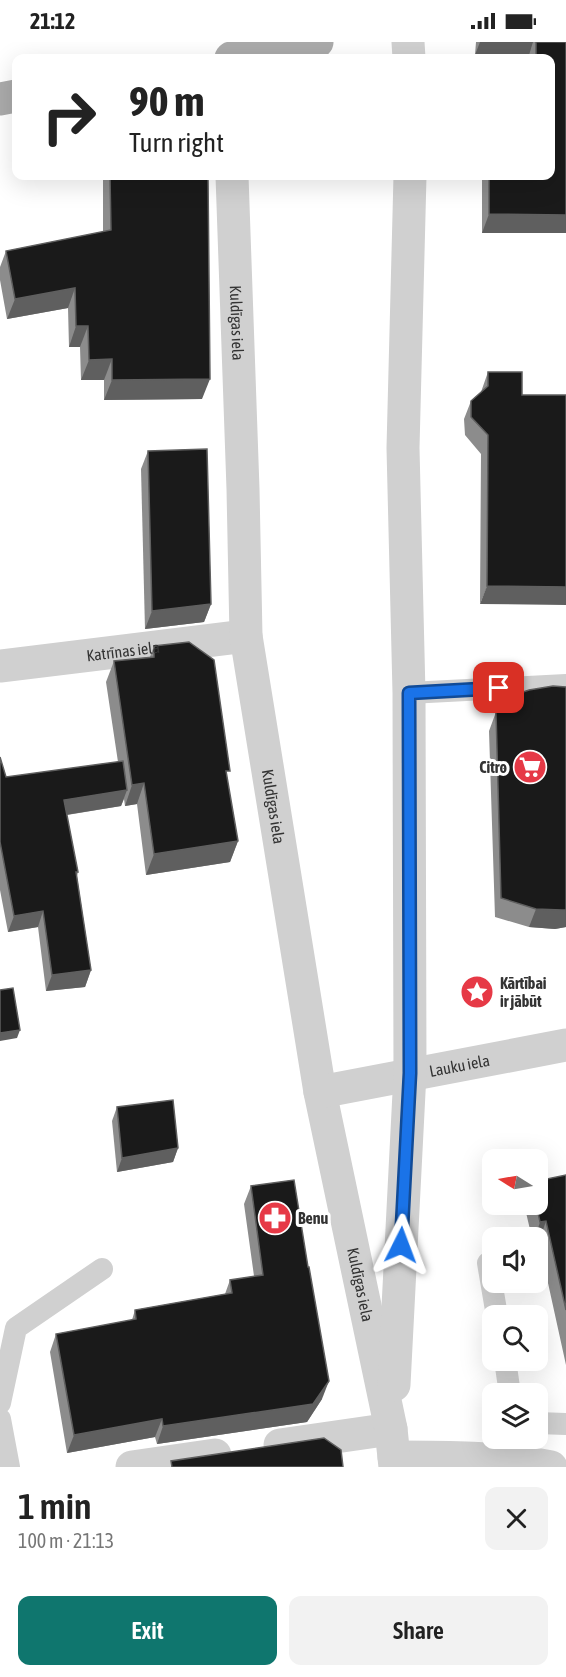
<!DOCTYPE html>
<html lang="en">
<head>
<meta charset="utf-8">
<style>
  :root { --surface:#fff; --page:#f2f2f2; --text:#222; --muted:#767676; --accent:#0f766e }
  body { margin:0; font-family:"Asap Condensed",sans-serif; background:var(--page); color:var(--text); height:100vh; display:flex; flex-direction:column; font-size:22px; white-space:nowrap }
  * { box-sizing:border-box; margin:0 }
  p { font-size:20px; color:var(--muted) }
  .icon { flex:none; width:33px; height:33px; fill:none; stroke:currentColor; stroke-width:2; stroke-linecap:round; stroke-linejoin:round }
  .map { position:relative; height:1425px; overflow:hidden }
  .sheet { display:flex; flex-direction:column; background:var(--surface); flex:1 }
  .sheet>* { flex:none }
  .banner { position:absolute; left:12px; top:12px; width:543px; height:126px; border-radius:12px; box-shadow:0 6px 24px #0002; background:#fff; color:var(--text); overflow:hidden }
  .needle { width:39px; rotate:281deg }
  .fabs { position:absolute; left:482px; top:1107px; display:grid; gap:12px }
  .fabs a { display:grid; place-items:center; width:66px; height:66px; border-radius:12px; background:var(--surface); box-shadow:0 6px 24px #0002; font-size:30px }
  .pin { position:absolute; display:grid; place-items:center; width:51px; height:51px; color:#fff; margin:-26px; border-radius:12px; box-shadow:0 3px 9px #0006 }
  .me { position:absolute; width:66px; margin:-33px; rotate:3deg; stroke-linejoin:round; filter:drop-shadow(0 0 4px #0008) }
  .turn { display:flex; align-items:center; gap:21px; height:126px; padding:0 18px; font-size:27px }
  .turn .icon { width:78px; height:78px; stroke-width:2.5 }
  .turn b { display:block; font-size:42px; line-height:51px }
  .round { display:grid; place-items:center; flex:none; width:63px; height:63px; border-radius:12px; background:var(--page) }
  .head { display:flex; align-items:center; justify-content:space-between; height:102px; padding:0 18px }
  h1 { font-size:36px; font-weight:600; line-height:45px }
  .action { display:flex; gap:12px; margin-top:auto; padding:12px 18px }
  .action a { flex:1; height:69px; border-radius:12px; background:var(--accent); color:#fff; font-size:24px; font-weight:600; line-height:69px; text-align:center }
  .action a+a { background:var(--page); color:var(--text) }
  .status { display:flex; justify-content:space-between; align-items:center; height:42px; padding:0 30px; background:var(--surface); direction:ltr }
  .status svg { height:16px; fill:currentColor }
  .map>svg:first-child { display:block }
</style>
</head>
<body>
<div class="status"><b>21:12</b><svg viewBox="0 0 49 12"><path d="M0 12V9h3v3zM5 12V6h3v6zM10 12V3h3v9zM15 12V0h3v12zM26 1h20v11H26zM47 4h2v5h-2z"/></svg></div>
<div class="map">
<svg width="566" height="1425" viewBox="0 0 566 1425">
  <rect width="100%" height="100%" fill="#fff"/>
  <g fill="none" stroke-linecap="round" stroke-linejoin="round">
    <g stroke="#d0d0d0" stroke-width="22">
      <path d="M409 651 566 643"/>
      <path d="M488 1221 497 1274"/>
      <path d="M505 1318 510 1352"/>
      <path d="M0 1361 16 1286 102 1227"/>
      <path d="M0 1377 9 1425"/>
      <path d="M537 1381 566 1382"/>
      <path d="M518 1396 522 1419"/>
    </g>
    <g stroke="#d0d0d0" stroke-width="33">
      <path id="s1" d="M0 624 246 594"/>
      <path d="M280 1403 391 1387"/>
      <path d="M394 1415C447 1415 499 1415 551 1425"/>
      <path d="M132 1425 215 1413"/>
    </g>
    <g stroke="#d0d0d0" stroke-width="33">
      <path d="M408 0 409 16"/>
      <path id="s2" d="M232 134 243 447 246 594 320 1050 391 1387 395 1425"/>
      <path id="s3" d="M320 1050 566 1003"/>
      <path d="M394 1343 410 1031 409 651 403 406 410 134"/>
    </g>
    <g stroke="#ababab" stroke-width="33">
      <path d="M231 16 317 0"/>
      <path d="M0 57 16 54"/>
    </g>
  </g>
  <g fill="#8c8c8c">
    <path d="M476 0H566V191H482V134H550V16H529V13H475Z"/>
    <path d="M103 134H208L202 357 104 358V338H81L80 305H69L68 266 7 277 0 238V225L6 209 103 190Z"/>
    <path d="M488 330 522 353H566L480 562 481 412 465 393 464 377 471 359 481 350Z"/>
    <path d="M148 409 211 562 204 580 145 587 141 427Z"/>
    <path d="M154 604 227 736 238 799 230 820 146 833 137 762 125 764 124 757 121 764 67 773 78 830 77 834 91 928 85 945 46 949 38 885 8 890 0 848V715L6 735 118 720 106 640 114 619 150 615Z"/>
    <path d="M566 645V885L555 887 529 885 495 875 489 689 496 670H501L506 656Z"/>
    <path d="M117 1065 178 1106 173 1120 117 1130 112 1079Z"/>
    <path d="M566 1133V1323L539 1200 537 1196H532L524 1162H537Z"/>
    <path d="M251 1144 322 1357 307 1380 157 1402 155 1395 67 1411 50 1310 56 1292 132 1278 135 1268 225 1252 230 1238 254 1234 244 1162Z"/>
  </g>
  <g fill="#5f5f5f">
    <path d="M480 0H533L529 13H475Z"/>
    <path d="M489 172 566 173V191H482Z"/>
    <path d="M75 246 68 266 7 277 15 257Z"/>
    <path d="M76 284H88L80 305H69Z"/>
    <path d="M112 317 104 338H81L89 318Z"/>
    <path d="M210 337 202 357 104 358 112 338Z"/>
    <path d="M487 544 566 545V563L480 562Z"/>
    <path d="M211 562 204 580 145 587 152 569Z"/>
    <path d="M144 741 137 762 125 764 132 743Z"/>
    <path d="M127 748 121 764 59 774 64 758Z"/>
    <path d="M238 799 230 820 146 833 154 812Z"/>
    <path d="M536 867 566 868V885L555 887 529 885Z"/>
    <path d="M43 869 38 885 8 890 14 874Z"/>
    <path d="M91 928 85 945 46 949 52 933Z"/>
    <path d="M20 988 17 996 0 999V991Z"/>
    <path d="M178 1106 173 1120 117 1130 122 1116Z"/>
    <path d="M546 1179 539 1200H537V1196H535L540 1180Z"/>
    <path d="M329 1339 322 1357 307 1380 157 1402 163 1384Z"/>
    <path d="M162 1377 155 1395 67 1411 74 1393Z"/>
  </g>
  <g fill="#1a1a1a" stroke="#5f5f5f" stroke-width="1.5">
    <path d="M536 0H566V173L489 172V134H550V16H536Z"/>
    <path d="M110 134H208L210 337 112 338V317L89 318 88 284H76L75 246 15 257 6 209 111 188Z"/>
    <path d="M488 330H522V353H566V545L487 544 488 393 471 375V359L488 344Z"/>
    <path d="M207 407 211 562 152 569 148 409Z"/>
    <path d="M189 600 214 618 230 729H226L238 799 154 812 144 741 132 743 114 619 154 615V604Z"/>
    <path d="M553 644 566 645V868H562L536 867 501 856 496 670H506V656L529 648Z"/>
    <path d="M0 715 6 735 123 719 127 748 64 758 78 830H76L91 928 52 933 43 869 14 874 0 800Z"/>
    <path d="M13 946 20 988 0 991V948Z"/>
    <path d="M173 1058 178 1106 122 1116 117 1065Z"/>
    <path d="M566 1133V1268L546 1179 540 1180 536 1162 537 1139Z"/>
    <path d="M294 1138 308 1225H309L329 1339 313 1362 163 1384 162 1377 74 1393 56 1292 136 1277 135 1268 232 1251 230 1238 263 1233 251 1144Z"/>
    <path d="M324 1396 341 1408 343 1425H172L171 1419Z"/>
  </g>
  <g fill="none" stroke-linecap="round" stroke-linejoin="round">
    <g stroke="#114b97" stroke-width="15">
      <path id="route" d="M401 1203 410 1031 409 651 499 646"/>
    </g>
    <use href="#route" stroke="#1a73e8" stroke-width="10"/>
  </g>
  <defs>
    <g id="supermarket-disc" transform="scale(1.725)"><circle r="9.5" fill="#e63946" stroke="#fff"/><path d="M-6-5.5h2.5l.6 2H6L4.5 2H-2.5L-4.4-4H-6ZM-1.5 3.2a1.3 1.3 0 1 0 .1 0ZM3 3.2a1.3 1.3 0 1 0 .1 0Z" fill="#fff"/></g>
    <g id="sight-disc" transform="scale(1.725)"><circle r="9.5" fill="#e63946" stroke="#fff"/><path d="M0-6L1.8-2.2L6-1.7L2.9 1.2L3.7 5.4L0 3.3L-3.7 5.4L-2.9 1.2L-6-1.7L-1.8-2.2Z" fill="#fff"/></g>
    <g id="pharmacy-disc" transform="scale(1.725)"><circle r="9.5" fill="#e63946" stroke="#fff"/><path d="M-2-6h4v4h4v4h-4v4h-4v-4h-4v-4h4Z" fill="#fff"/></g>
  </defs>
  <g fill-rule="evenodd">
    <use href="#supermarket-disc" x="530" y="725"/>
    <use href="#sight-disc" x="477" y="950"/>
    <use href="#pharmacy-disc" x="275" y="1176"/>
  </g>
  <g text-anchor="middle" stroke-width="6" stroke-linejoin="round" paint-order="stroke">
    <g font-size="16" fill="#333" stroke="#fff">
      <text dy="6" stroke="none"><textPath href="#s2" startOffset="147">Kuldīgas iela</textPath></text>
      <text dy="6" stroke="none"><textPath href="#s1" startOffset="124">Katrīnas iela</textPath></text>
      <text dy="6" stroke="none"><textPath href="#s2" startOffset="633">Kuldīgas iela</textPath></text>
      <text dy="6" stroke="none"><textPath href="#s3" startOffset="142">Lauku iela</textPath></text>
      <text dy="6" stroke="none"><textPath href="#s2" startOffset="1119">Kuldīgas iela</textPath></text>
    </g>
    <g font-size="16" font-weight="bold" fill="#333" stroke="#fff" text-anchor="start">
      <text x="507" y="731" text-anchor="end">Citro</text>
      <text x="500" y="947">Kārtībai<tspan x="500" dy="18">ir jābūt</tspan></text>
      <text x="298" y="1182">Benu</text>
    </g>
  </g>
</svg>
<div class="fabs">
<a><svg class="needle" viewBox="-14 -14 28 28"><path d="M0-13l5 13h-10z" fill="#e53935"/><path d="M0 13l5-13h-10z" fill="#767676"/></svg></a>
<a><svg class="icon" aria-label="sound" viewBox="0 0 24 24"><path d="M4 9h4l5-4v14l-5-4H4zM17 9q2 3 0 6"/></svg></a>
<a><svg class="icon" aria-label="search" viewBox="0 0 24 24"><circle cx="10" cy="10" r="6"/><path d="M15 15l6 6"/></svg></a>
<a><svg class="icon" aria-label="layers" viewBox="0 0 24 24"><path d="M12 4l9 5-9 5-9-5zM3 14l9 5 9-5"/></svg></a>
</div>
<div class="pin" style="left:499px;top:646px;background:#d93025"><svg class="icon" aria-label="arrive" viewBox="0 0 24 24"><path d="M6 21V4h12l-3 4 3 4H6"/></svg></div>
<svg class="me" style="left:401px;top:1203px" viewBox="-20 -20 40 40"><path d="M0-17L14 15 0 8-14 15z" fill="#1a73e8" stroke="#fff" stroke-width="4"/></svg>
<div class="banner">
<div class="turn"><svg class="icon" aria-label="right" viewBox="0 0 24 24"><path d="M7 20v-9h11M14 6l5 5-5 5"/></svg><div><b>90 m</b>Turn right</div></div>
</div>
</div>
<section class="sheet">
<div class="head"><div><h1>1 min</h1><p>100 m · 21:13</p></div><a class="round"><svg class="icon" aria-label="close" viewBox="0 0 24 24"><path d="M6 6l12 12M18 6L6 18"/></svg></a></div>
<div class="action"><a>Exit</a><a>Share</a></div>
</section>
</body>
</html>
